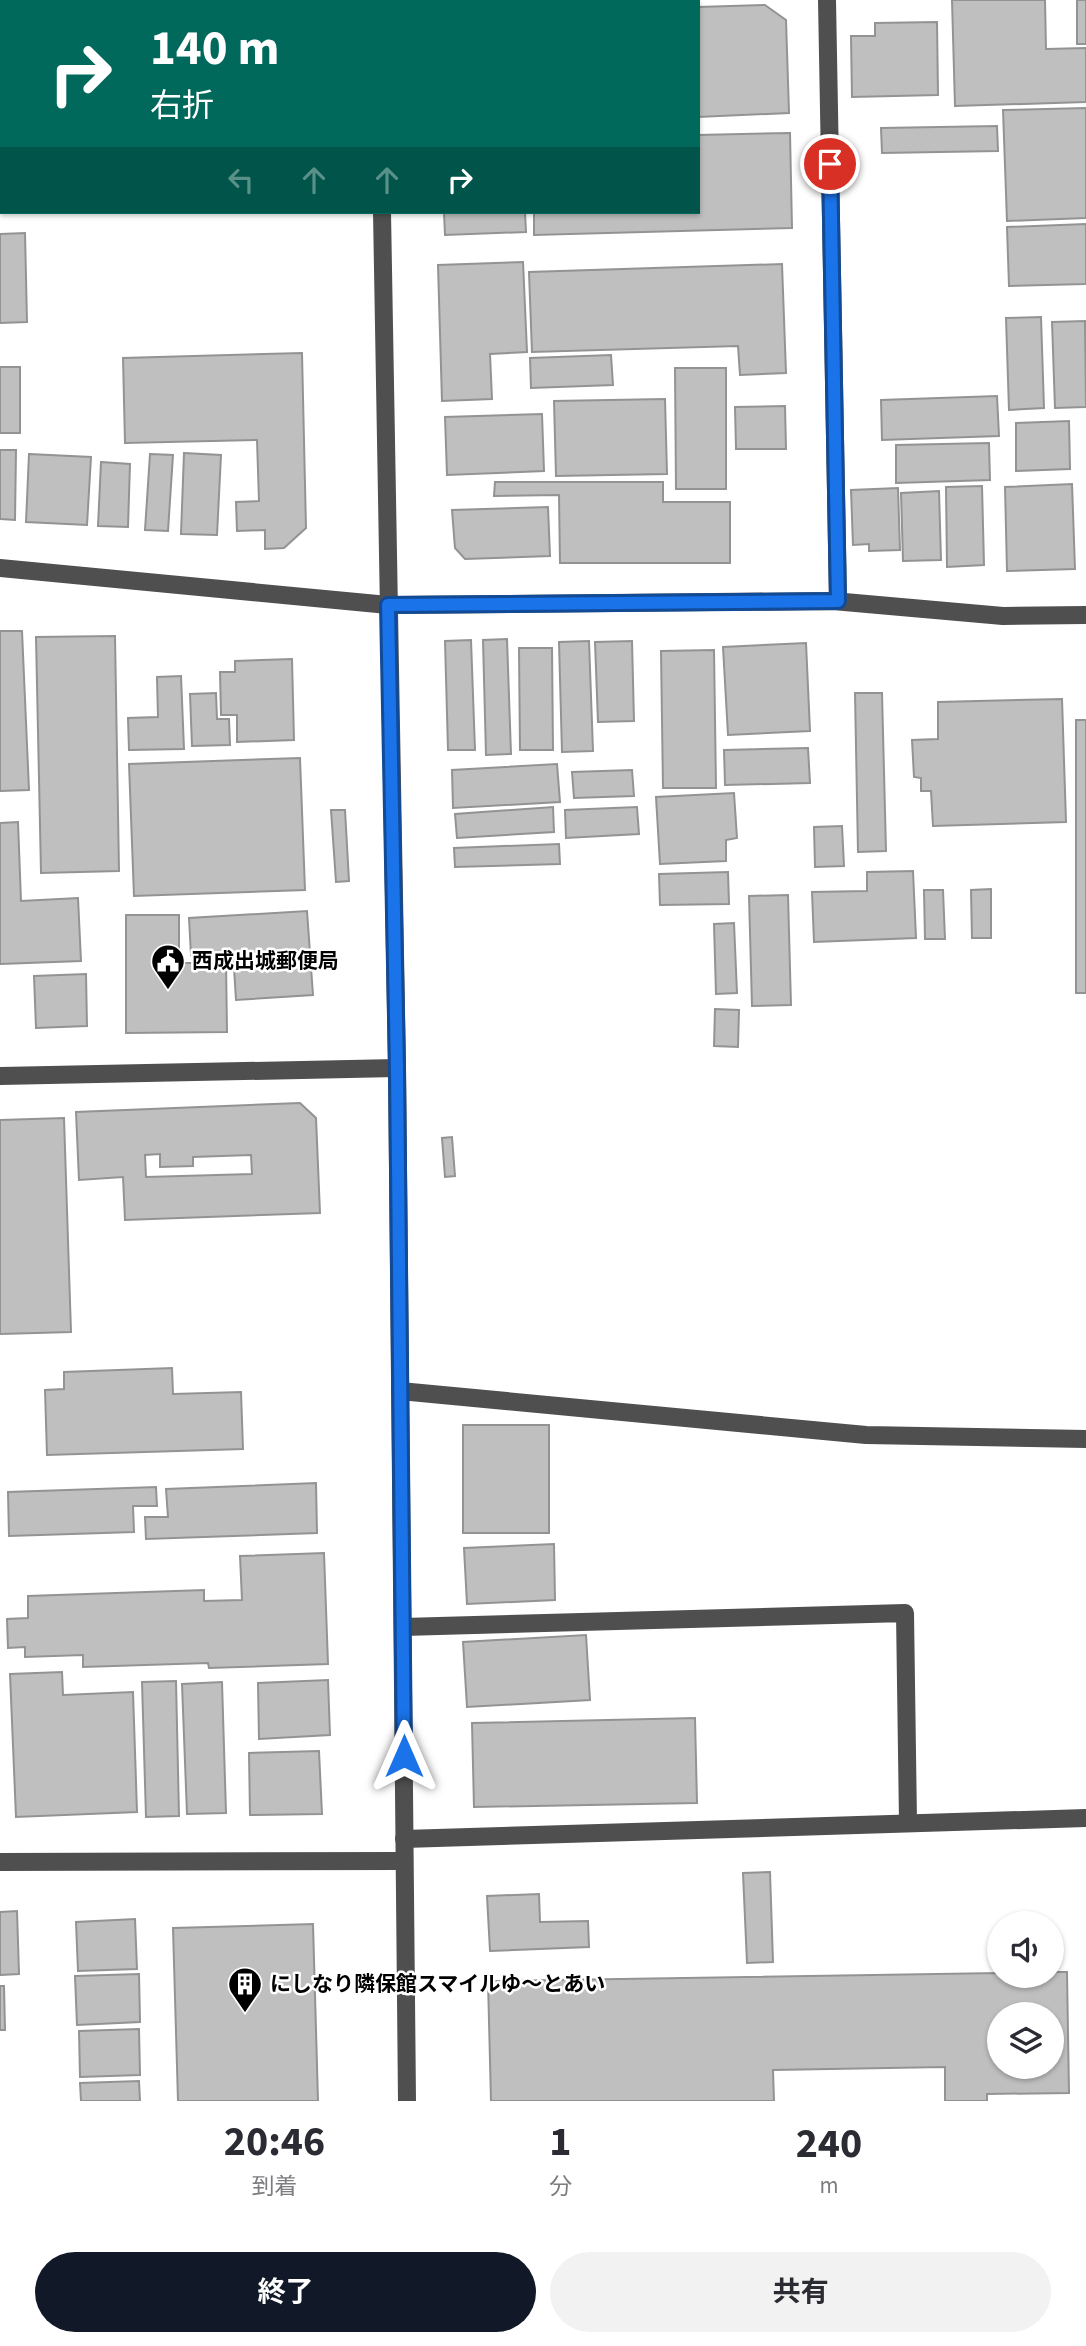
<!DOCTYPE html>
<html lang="ja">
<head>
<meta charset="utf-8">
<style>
  :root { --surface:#fff; --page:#f2f2f3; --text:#2b2b33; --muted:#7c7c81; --accent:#111827 }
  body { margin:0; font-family:"Source Sans 3","Noto Sans JP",sans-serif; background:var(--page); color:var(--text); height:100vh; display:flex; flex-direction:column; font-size:26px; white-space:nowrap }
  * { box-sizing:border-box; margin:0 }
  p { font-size:23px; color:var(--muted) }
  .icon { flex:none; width:38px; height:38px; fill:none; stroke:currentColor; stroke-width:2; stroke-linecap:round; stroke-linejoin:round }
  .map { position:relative; height:2101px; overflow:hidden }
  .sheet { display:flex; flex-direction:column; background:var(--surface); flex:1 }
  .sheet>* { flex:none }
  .hud { position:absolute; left:0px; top:0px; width:700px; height:214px; box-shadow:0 2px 5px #0004; background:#00695c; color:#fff; overflow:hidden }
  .fabs { position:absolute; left:987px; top:1911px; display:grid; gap:14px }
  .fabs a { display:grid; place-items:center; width:77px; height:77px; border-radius:50%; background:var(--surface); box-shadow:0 2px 5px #0004; font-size:35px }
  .pin { position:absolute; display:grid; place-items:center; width:60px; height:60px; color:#fff; margin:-30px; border:4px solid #fff; border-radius:50%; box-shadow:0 2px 7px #0007 }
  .me { position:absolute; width:77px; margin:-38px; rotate:0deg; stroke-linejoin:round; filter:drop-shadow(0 0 5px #0008) }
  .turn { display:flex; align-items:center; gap:24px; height:147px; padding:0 35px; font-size:32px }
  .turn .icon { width:91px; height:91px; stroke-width:2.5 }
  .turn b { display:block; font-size:49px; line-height:60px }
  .lanes { display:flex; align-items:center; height:66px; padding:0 35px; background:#0003; justify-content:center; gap:35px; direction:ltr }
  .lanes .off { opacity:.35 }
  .eta { display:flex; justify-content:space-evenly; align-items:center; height:119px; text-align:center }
  .eta b { font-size:42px; font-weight:700; line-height:49px }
  .cta { display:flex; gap:14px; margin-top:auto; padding:14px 35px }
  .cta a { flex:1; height:80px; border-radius:42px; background:var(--accent); color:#fff; font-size:28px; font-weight:700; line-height:80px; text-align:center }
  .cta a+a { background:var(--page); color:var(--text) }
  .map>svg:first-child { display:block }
</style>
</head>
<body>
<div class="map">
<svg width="1086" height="2101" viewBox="0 0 1086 2101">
  <rect width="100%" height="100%" fill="#fff"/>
  <g fill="#bfbfbf" stroke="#939393" stroke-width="2" fill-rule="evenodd">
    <path d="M952 0H1045L1046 49 1086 48V102L955 106Z"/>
    <rect x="1077" y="0" width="9" height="44"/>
    <path d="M765 5 786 20 789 113 698 117V7Z"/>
    <path d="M0 11H2L0 131Z"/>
    <path d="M937 22 938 95 852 97 851 36H875V23Z"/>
    <path d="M1086 108V218L1007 221 1003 110Z"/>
    <path d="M997 126 998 151 882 153 881 128Z"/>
    <path d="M790 133 792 228 534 235V212H698V135Z"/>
    <path d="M444 212H525L526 232 445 235Z"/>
    <path d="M1086 224V284L1009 286 1007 227Z"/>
    <path d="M25 233 27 322 0 323V234Z"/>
    <path d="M523 262 527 352 490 354 492 399 442 401 438 265Z"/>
    <path d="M782 264 786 373 740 375 738 346 532 352 529 272Z"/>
    <path d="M1041 317 1044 408 1009 410 1006 318Z"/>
    <path d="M1085 321 1086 407 1055 408 1052 322Z"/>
    <path d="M302 353 306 528 284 548 265 549V530L237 531 236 502 259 501 257 440 125 443 123 358Z"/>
    <path d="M611 355 613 385 531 388 530 358Z"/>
    <rect x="0" y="367" width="20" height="66"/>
    <path d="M675 368H726V489H676Z"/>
    <path d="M997 396 999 436 882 440 881 400Z"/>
    <path d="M665 399 667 474 556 476 554 401Z"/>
    <path d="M785 406 786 449H736L735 407Z"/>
    <path d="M542 414 544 471 447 475 445 417Z"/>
    <path d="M1069 421 1070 469 1016 471V423Z"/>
    <path d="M989 443 990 480 896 483V445Z"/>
    <path d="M0 450H16L15 520 0 519Z"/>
    <path d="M184 453 221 455 217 535 181 534Z"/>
    <path d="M29 454 91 457 87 525 26 522Z"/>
    <path d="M150 454 173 455 168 531 145 530Z"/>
    <path d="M101 462 130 464 128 527 98 526Z"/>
    <path d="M495 482H663V502H730V563H560L559 495 494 496Z"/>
    <path d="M1072 484 1075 569 1007 571 1005 487Z"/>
    <path d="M982 486 984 565 947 567 946 487Z"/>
    <path d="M898 488 900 550 869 551V544L853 545 851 490Z"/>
    <path d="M939 491 941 560 903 561 901 493Z"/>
    <path d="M548 507 550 556 465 559 455 548 452 510Z"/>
    <path d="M0 631H22L29 790 0 791Z"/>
    <path d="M115 636 119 871 41 873 36 637Z"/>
    <path d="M507 639 511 754 486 755 483 640Z"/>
    <path d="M471 640 475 750H448L445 641Z"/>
    <path d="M589 641 593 751 562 752 559 642Z"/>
    <path d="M632 641 634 721 598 722 595 642Z"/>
    <path d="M806 643 810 731 728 735 723 647Z"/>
    <path d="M519 648H552L553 750H520Z"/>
    <path d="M714 650 716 788H663L661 651Z"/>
    <path d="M292 659 294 740 237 742V715H221L220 672H235V661Z"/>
    <path d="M181 676 184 749 129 750 128 718 158 717 157 677Z"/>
    <path d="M216 693 217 719H229L230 745 192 746 190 694Z"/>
    <path d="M855 693H882L886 851 858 852Z"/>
    <path d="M1062 699 1066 822 933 826 931 791H921V778L914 777 912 740 938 739V702Z"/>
    <rect x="1076" y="720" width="10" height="273"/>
    <path d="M808 748 810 783 725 785 724 750Z"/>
    <path d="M300 758 305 890 134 896 129 764Z"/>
    <path d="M557 764 560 802 453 808 452 770Z"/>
    <path d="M632 770 634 796 574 798 572 772Z"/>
    <path d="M734 793 737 838 726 840V861L660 864 656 797Z"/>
    <path d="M553 807 554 832 457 838 455 814Z"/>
    <path d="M637 807 639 834 566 838 565 810Z"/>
    <path d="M331 810H345L349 881 336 882Z"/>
    <path d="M18 822 21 901 78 898 81 961 0 964V823Z"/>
    <path d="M842 826 844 866 815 867 814 827Z"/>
    <path d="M559 844 560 864 455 867 454 848Z"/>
    <path d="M913 871 916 938 814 942 812 892 867 891V872Z"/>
    <path d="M728 872 729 904 660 905 659 874Z"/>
    <path d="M991 889V938H972L971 890Z"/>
    <path d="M924 890H943L945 939H925Z"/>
    <path d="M788 895 791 1005 752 1006 749 896Z"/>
    <path d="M307 911 313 995 236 1000 233 952 191 955 189 918Z"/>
    <path d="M126 915H179V963H226L227 1032 126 1033Z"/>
    <path d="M734 923 737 993 716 994 714 924Z"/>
    <path d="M86 974 87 1026 36 1028 34 976Z"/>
    <path d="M715 1009 739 1010 738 1047 714 1046Z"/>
    <path d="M300 1103 316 1118 320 1213 125 1220 123 1177 79 1180 76 1112ZM160 1154V1167L193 1166V1157L251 1155 252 1174 146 1177 145 1155Z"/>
    <path d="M64 1118 71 1332 0 1334V1120Z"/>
    <path d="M452 1137 455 1176 445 1177 442 1138Z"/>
    <path d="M172 1368 173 1394 241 1392 243 1449 47 1455 45 1390 64 1389V1372Z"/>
    <rect x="463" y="1425" width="86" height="108"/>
    <path d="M316 1483 317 1533 146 1539 145 1517H168L166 1489Z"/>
    <path d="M156 1487 157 1506H133L134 1532 9 1536 8 1492Z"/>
    <path d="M554 1544 555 1600 467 1604 464 1548Z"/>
    <path d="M324 1553 328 1664 209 1668 208 1663 83 1667V1655L25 1657V1647L8 1648 7 1619 28 1618V1596L204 1590V1601L242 1600 240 1556Z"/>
    <path d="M586 1635 590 1700 467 1707 463 1642Z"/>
    <path d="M62 1672 63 1695 133 1692 137 1812 16 1817 10 1674Z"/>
    <path d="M328 1680 330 1735 259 1739 258 1683Z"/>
    <path d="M176 1681 179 1816 146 1817 142 1682Z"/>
    <path d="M222 1682 226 1813 187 1814 182 1684Z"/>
    <path d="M695 1718 697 1803 474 1807 472 1723Z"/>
    <path d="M319 1751 322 1814 250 1815 249 1753Z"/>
    <path d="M770 1872 773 1962 747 1963 743 1873Z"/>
    <path d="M539 1894 540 1922 588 1921 589 1947 490 1951 487 1896Z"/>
    <path d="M17 1911 19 1974 0 1975V1912Z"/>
    <path d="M135 1919 137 1969 78 1971 76 1922Z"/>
    <path d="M313 1924 318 2101H178L173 1928Z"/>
    <path d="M1052 1972H1067L1069 2093 987 2094V2101H945V2067L773 2070 774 2101H491L488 1981 999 1973V1976H1052ZM999 2014H1052V2067H999Z"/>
    <path d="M139 1974 140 2022 77 2025 75 1976Z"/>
    <path d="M0 1986H4L5 2030H0Z"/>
    <path d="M139 2029 140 2075 80 2077 79 2031Z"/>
    <path d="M139 2081 140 2101H81L80 2083Z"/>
  </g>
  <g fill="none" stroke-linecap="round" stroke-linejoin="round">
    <g stroke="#4f4f4f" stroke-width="18">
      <path d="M379 0V2"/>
      <path d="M827 0 838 601"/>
      <path d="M382 212 397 1068 407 2101"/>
      <path d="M0 568 388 605 833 601 1003 616 1086 615"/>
      <path d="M0 1076 397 1068"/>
      <path d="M400 1391 866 1435 1086 1439"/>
      <path d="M403 1627 905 1613 908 1822"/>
      <path d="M404 1839 1086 1818"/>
      <path d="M0 1862 404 1861"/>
    </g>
  </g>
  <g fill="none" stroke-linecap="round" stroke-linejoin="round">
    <g stroke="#114b97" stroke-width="18">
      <path id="route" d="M404 1756 397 1068 388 605 838 601 830 164"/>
    </g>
    <use href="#route" stroke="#1a73e8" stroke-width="12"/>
  </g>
  <defs>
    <g id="civic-pin" transform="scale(1.75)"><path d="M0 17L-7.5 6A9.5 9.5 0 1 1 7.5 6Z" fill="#000" stroke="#fff"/><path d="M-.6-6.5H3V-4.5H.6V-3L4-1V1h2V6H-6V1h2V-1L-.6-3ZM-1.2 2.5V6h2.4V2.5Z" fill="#fff"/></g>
    <g id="building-pin" transform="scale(1.75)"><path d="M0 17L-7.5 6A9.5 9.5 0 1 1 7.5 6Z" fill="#000" stroke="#fff"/><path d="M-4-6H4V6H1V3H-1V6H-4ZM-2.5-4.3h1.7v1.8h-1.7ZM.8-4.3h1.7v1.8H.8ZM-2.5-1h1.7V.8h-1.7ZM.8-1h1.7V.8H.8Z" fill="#fff"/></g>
  </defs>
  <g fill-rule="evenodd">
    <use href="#civic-pin" x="168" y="961"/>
    <use href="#building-pin" x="245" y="1984"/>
  </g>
  <g text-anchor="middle" stroke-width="5" stroke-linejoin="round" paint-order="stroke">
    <g font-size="21" font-weight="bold" fill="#000" stroke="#fff" text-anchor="start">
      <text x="192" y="968">西成出城郵便局</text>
      <text x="270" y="1991">にしなり隣保館スマイルゆ～とあい</text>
    </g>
  </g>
</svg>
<div class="fabs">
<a><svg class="icon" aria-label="sound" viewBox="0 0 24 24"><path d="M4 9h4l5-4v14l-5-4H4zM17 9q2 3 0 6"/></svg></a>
<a><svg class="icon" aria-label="layers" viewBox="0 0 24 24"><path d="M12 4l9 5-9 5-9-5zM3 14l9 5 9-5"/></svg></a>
</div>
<div class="pin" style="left:830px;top:164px;background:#d93025"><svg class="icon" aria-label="arrive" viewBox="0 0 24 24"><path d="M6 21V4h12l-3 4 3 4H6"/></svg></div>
<svg class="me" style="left:404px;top:1756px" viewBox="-20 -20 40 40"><path d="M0-17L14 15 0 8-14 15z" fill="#1a73e8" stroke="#fff" stroke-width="4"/></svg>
<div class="hud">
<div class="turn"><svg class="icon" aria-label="right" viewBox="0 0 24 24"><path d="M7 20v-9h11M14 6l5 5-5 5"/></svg><div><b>140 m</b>右折</div></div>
<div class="lanes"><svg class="icon off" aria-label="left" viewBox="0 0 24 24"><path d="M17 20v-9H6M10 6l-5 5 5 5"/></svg><svg class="icon off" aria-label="ahead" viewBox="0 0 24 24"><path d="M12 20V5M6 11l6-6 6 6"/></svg><svg class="icon off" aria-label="ahead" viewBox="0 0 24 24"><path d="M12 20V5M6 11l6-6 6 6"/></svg><svg class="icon" aria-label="right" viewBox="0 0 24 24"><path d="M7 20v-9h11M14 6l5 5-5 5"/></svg></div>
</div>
</div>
<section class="sheet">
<div class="eta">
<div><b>20:46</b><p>到着</p></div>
<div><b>1</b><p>分</p></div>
<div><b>240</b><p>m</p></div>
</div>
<div class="cta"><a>終了</a><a>共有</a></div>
</section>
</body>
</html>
